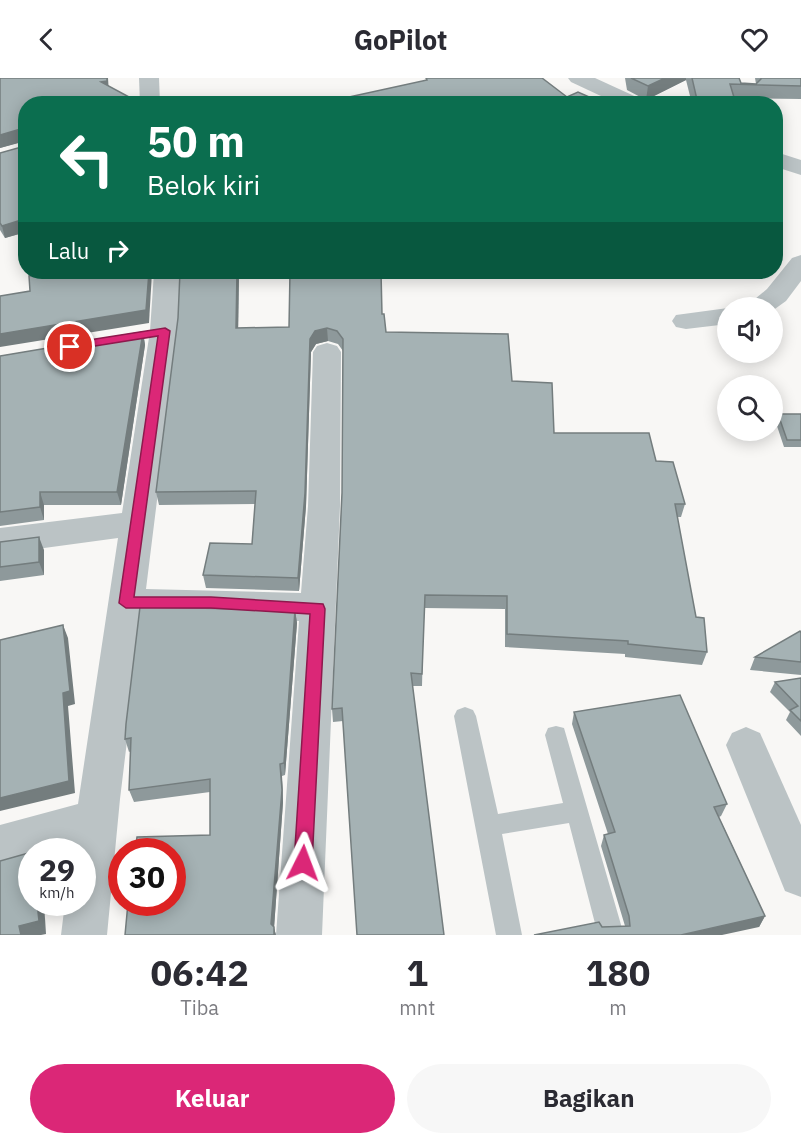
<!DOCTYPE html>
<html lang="id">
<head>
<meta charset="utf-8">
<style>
  :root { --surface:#fff; --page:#f7f7f7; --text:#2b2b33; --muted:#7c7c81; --accent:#db2777 }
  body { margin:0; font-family:"IBM Plex Sans",sans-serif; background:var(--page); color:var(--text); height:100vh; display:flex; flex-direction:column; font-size:22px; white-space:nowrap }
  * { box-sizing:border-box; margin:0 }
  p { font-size:20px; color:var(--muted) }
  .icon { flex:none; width:33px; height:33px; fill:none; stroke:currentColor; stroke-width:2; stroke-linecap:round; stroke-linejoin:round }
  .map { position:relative; height:857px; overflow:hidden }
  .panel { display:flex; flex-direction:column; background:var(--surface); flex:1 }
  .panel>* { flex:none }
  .guide { position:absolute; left:18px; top:18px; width:765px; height:183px; border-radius:24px; box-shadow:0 3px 15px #0003; background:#0b6e4f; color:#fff; overflow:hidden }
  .controls { position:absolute; left:717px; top:219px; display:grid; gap:12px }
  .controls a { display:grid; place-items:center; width:66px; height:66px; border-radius:50%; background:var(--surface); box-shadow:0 3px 15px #0003; font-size:30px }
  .speed { position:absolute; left:18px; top:760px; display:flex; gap:12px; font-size:30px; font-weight:700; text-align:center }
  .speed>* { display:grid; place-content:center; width:78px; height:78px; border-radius:50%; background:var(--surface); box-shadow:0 3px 15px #0003; line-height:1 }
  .speed small { font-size:15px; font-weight:400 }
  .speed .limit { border:9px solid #d22; background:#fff; color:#111 }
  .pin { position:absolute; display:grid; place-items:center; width:51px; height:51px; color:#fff; margin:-26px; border:3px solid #fff; border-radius:50%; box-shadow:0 2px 6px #0007 }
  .me { position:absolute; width:66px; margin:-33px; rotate:3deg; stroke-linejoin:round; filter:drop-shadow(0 0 4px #0008) }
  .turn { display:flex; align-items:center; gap:21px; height:126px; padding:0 30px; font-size:27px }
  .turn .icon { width:78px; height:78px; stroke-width:2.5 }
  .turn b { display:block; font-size:42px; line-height:51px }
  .then { display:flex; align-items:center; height:57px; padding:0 30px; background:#0003; gap:12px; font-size:22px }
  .eta { display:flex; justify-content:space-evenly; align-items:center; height:102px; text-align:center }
  .eta b { font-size:36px; font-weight:700; line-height:42px }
  .button { display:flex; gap:12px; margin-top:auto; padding:12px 30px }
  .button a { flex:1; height:69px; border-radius:36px; background:var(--accent); color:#fff; font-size:24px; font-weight:700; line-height:69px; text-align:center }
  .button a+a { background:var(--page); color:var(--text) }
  header { display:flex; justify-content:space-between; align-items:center; height:78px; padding:0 30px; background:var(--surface); font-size:27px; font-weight:700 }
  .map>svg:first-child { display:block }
</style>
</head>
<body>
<header><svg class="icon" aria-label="back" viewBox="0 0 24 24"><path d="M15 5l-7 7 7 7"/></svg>GoPilot<svg class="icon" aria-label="heart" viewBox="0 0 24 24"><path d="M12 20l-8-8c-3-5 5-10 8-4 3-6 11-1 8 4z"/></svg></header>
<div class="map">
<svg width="801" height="857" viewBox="0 0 801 857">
  <rect width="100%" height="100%" fill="#f8f7f5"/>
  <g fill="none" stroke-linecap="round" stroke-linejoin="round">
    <path fill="#bbc3c5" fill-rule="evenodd" d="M465 629 473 632 476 638 498 736 563 725 545 657 548 650 556 648 564 650 624 857H598L569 745 502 756 522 857H496L454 638 457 632Z"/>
    <g fill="#bbc3c5" fill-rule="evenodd">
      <path d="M139 0H159L160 26H140Z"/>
      <path d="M801 177V203L786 223 772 233V230H744L767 211 792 180Z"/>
      <path d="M154 194H180L178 253 146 511 301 515 308 428 313 274 317 268 327 265 337 268 341 274 340 428 322 857H276L299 543 142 539 120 721 107 857H61L65 825H82V774H71L72 766 46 774H32V778L0 787V747L78 726 118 460 0 476V450L122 435 150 253Z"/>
      <path d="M728 230V246L686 251 676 249 672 243 676 237Z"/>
      <path d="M746 649 760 655 801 747V819L785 813 726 667 732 655Z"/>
    </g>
    <g fill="#bbc3c5" fill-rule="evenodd">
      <path d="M568 0H595L643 22 646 26H618L571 4Z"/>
      <path d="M776 74 801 82V97L776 89Z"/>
    </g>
  </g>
  <g fill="#8e999b">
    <path d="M0 0 26 26V154L5 160 0 152V75L25 68 24 63 0 70Z"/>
    <path d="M625 0H739L741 5 756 6 755 0H801V21L734 20 736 26H692L686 2 646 22 627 12Z"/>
    <path d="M180 194H239L238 250 289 249 290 194H415V195L381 196 382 236 386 254 512 303 554 355 656 383 685 426 681 439H677L696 539 707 574 702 587 625 579V576L505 569V531L424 530 422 608H413L343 643 333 644 332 631 342 415 343 273 338 266 328 263 316 266 311 274 306 428 299 513 206 510 203 497 252 466 255 426 159 427 156 414 178 240Z"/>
    <path d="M143 254 145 267 121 427H44V442L0 448V278Z"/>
    <path d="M778 336H801V369H784L775 342Z"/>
    <path d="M0 464 44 472V497L0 503Z"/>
    <path d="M295 532 297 545 285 697 282 698 283 724 274 850 276 857H125L210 757V714L134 724 129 712 131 673 129 674 125 661Z"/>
    <path d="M801 555V597L750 592 755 579Z"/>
    <path d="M801 600V658L786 642 790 634 770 614 775 604Z"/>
    <path d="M574 634 727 726 721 738 719 739 765 838 759 849H602L625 848 601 768 604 757 608 756 572 646Z"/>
  </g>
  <g fill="#747d7e">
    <path d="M107 0H108L109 15 101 4Z"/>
    <path d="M665 0H686V2L646 22 648 8Z"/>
    <path d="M24 50 26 63 0 70V57Z"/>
    <path d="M24 141 26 146V154L5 160 2 148Z"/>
    <path d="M149 194H152L149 245 0 269V256Z"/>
    <path d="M237 194H239L238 263 236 250Z"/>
    <path d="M327 250 328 263 316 266 311 274 306 428 299 513 298 500 310 261 315 253Z"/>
    <path d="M143 254 145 267 121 427 117 414Z"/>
    <path d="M40 414 44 427V442L40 429Z"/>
    <path d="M39 459 44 472V497L39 484Z"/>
    <path d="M295 532 297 545 285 697 284 685Z"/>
    <path d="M63 547 68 560 75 626 68 628 75 715 0 733V720L63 615Z"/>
    <path d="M280 686 282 698 283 724 274 850 276 857H274L271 846Z"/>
    <path d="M37 825H44L46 856 41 857H21L19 848Z"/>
    <path d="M765 838 759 849 722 857H681Z"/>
  </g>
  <g fill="#a5b2b4" stroke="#747d7e" stroke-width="1.5">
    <path d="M0 0H107V3L101 4 142 26H26V143L24 141 2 148 0 145V75L25 68 24 50 0 57Z"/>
    <path d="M426 0H542L567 19 578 14 605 26H317L427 2Z"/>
    <path d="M631 0H665L648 8Z"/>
    <path d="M692 0H739L741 5 756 6 761 1V0H801V8L730 6 736 26H698Z"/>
    <path d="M44 194H149L146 232 0 256V218L30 213 29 198 45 196Z"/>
    <path d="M180 194H237L236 250 289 249 290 194H381L382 236H384L386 254 508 256 512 303 552 305 554 355H649L656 383 673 384 685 426H675L696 539 704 540 707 574 628 566V563L507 556V518L425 517 422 596 411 595 444 857H357L342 630 332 631 342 415 343 261 337 253 327 250 315 253 310 261 305 415 298 500 203 497 210 465 252 466 256 413 156 414 178 240Z"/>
    <path d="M143 254 117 414H40V429L0 434V278Z"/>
    <path d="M778 336H801V362H787Z"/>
    <path d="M39 459V484L0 489V464Z"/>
    <path d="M140 529 295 532 284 685 280 686 282 712 271 846 274 849V857H125L128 825H172V774H135L137 759 210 757V701L129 712 131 660 125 661 126 646Z"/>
    <path d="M63 547 70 613 63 615 69 703 0 720V562Z"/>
    <path d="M800 553 801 555V584L755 579Z"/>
    <path d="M801 600V643L790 632 798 628 775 604Z"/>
    <path d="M680 617 727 726 714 729 765 838 681 857H534L599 844 602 849 630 848 629 838 604 757 615 754 574 634Z"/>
    <path d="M32 774V825H37L39 843 19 848 21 857H0V783Z"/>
  </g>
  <path fill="#db2777" stroke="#8e194d" stroke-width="1.5" d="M165 250 170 253 134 519H211L323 526 325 531 312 785 309 791 303 794 297 791 294 785 310 536 211 530H126L119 525 158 258 70 272 65 269 70 265Z"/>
</svg>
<div class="controls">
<a><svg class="icon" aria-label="sound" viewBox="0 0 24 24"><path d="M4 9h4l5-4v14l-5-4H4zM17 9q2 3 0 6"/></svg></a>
<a><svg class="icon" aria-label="search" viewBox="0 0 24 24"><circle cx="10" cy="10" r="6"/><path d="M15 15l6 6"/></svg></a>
</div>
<div class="speed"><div>29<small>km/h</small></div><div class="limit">30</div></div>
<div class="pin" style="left:70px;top:269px;background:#d93025"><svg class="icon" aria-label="arrive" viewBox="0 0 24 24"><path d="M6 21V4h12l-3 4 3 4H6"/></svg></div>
<svg class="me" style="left:303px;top:785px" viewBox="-20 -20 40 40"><path d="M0-17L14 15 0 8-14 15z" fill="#db2777" stroke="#fff" stroke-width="4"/></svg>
<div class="guide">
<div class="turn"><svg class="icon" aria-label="left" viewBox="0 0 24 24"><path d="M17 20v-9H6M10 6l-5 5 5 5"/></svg><div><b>50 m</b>Belok kiri</div></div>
<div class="then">Lalu<svg class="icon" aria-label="right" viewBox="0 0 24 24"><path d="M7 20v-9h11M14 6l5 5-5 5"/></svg></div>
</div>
</div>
<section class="panel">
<div class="eta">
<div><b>06:42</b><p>Tiba</p></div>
<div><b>1</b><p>mnt</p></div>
<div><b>180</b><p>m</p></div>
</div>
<div class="button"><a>Keluar</a><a>Bagikan</a></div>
</section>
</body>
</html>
